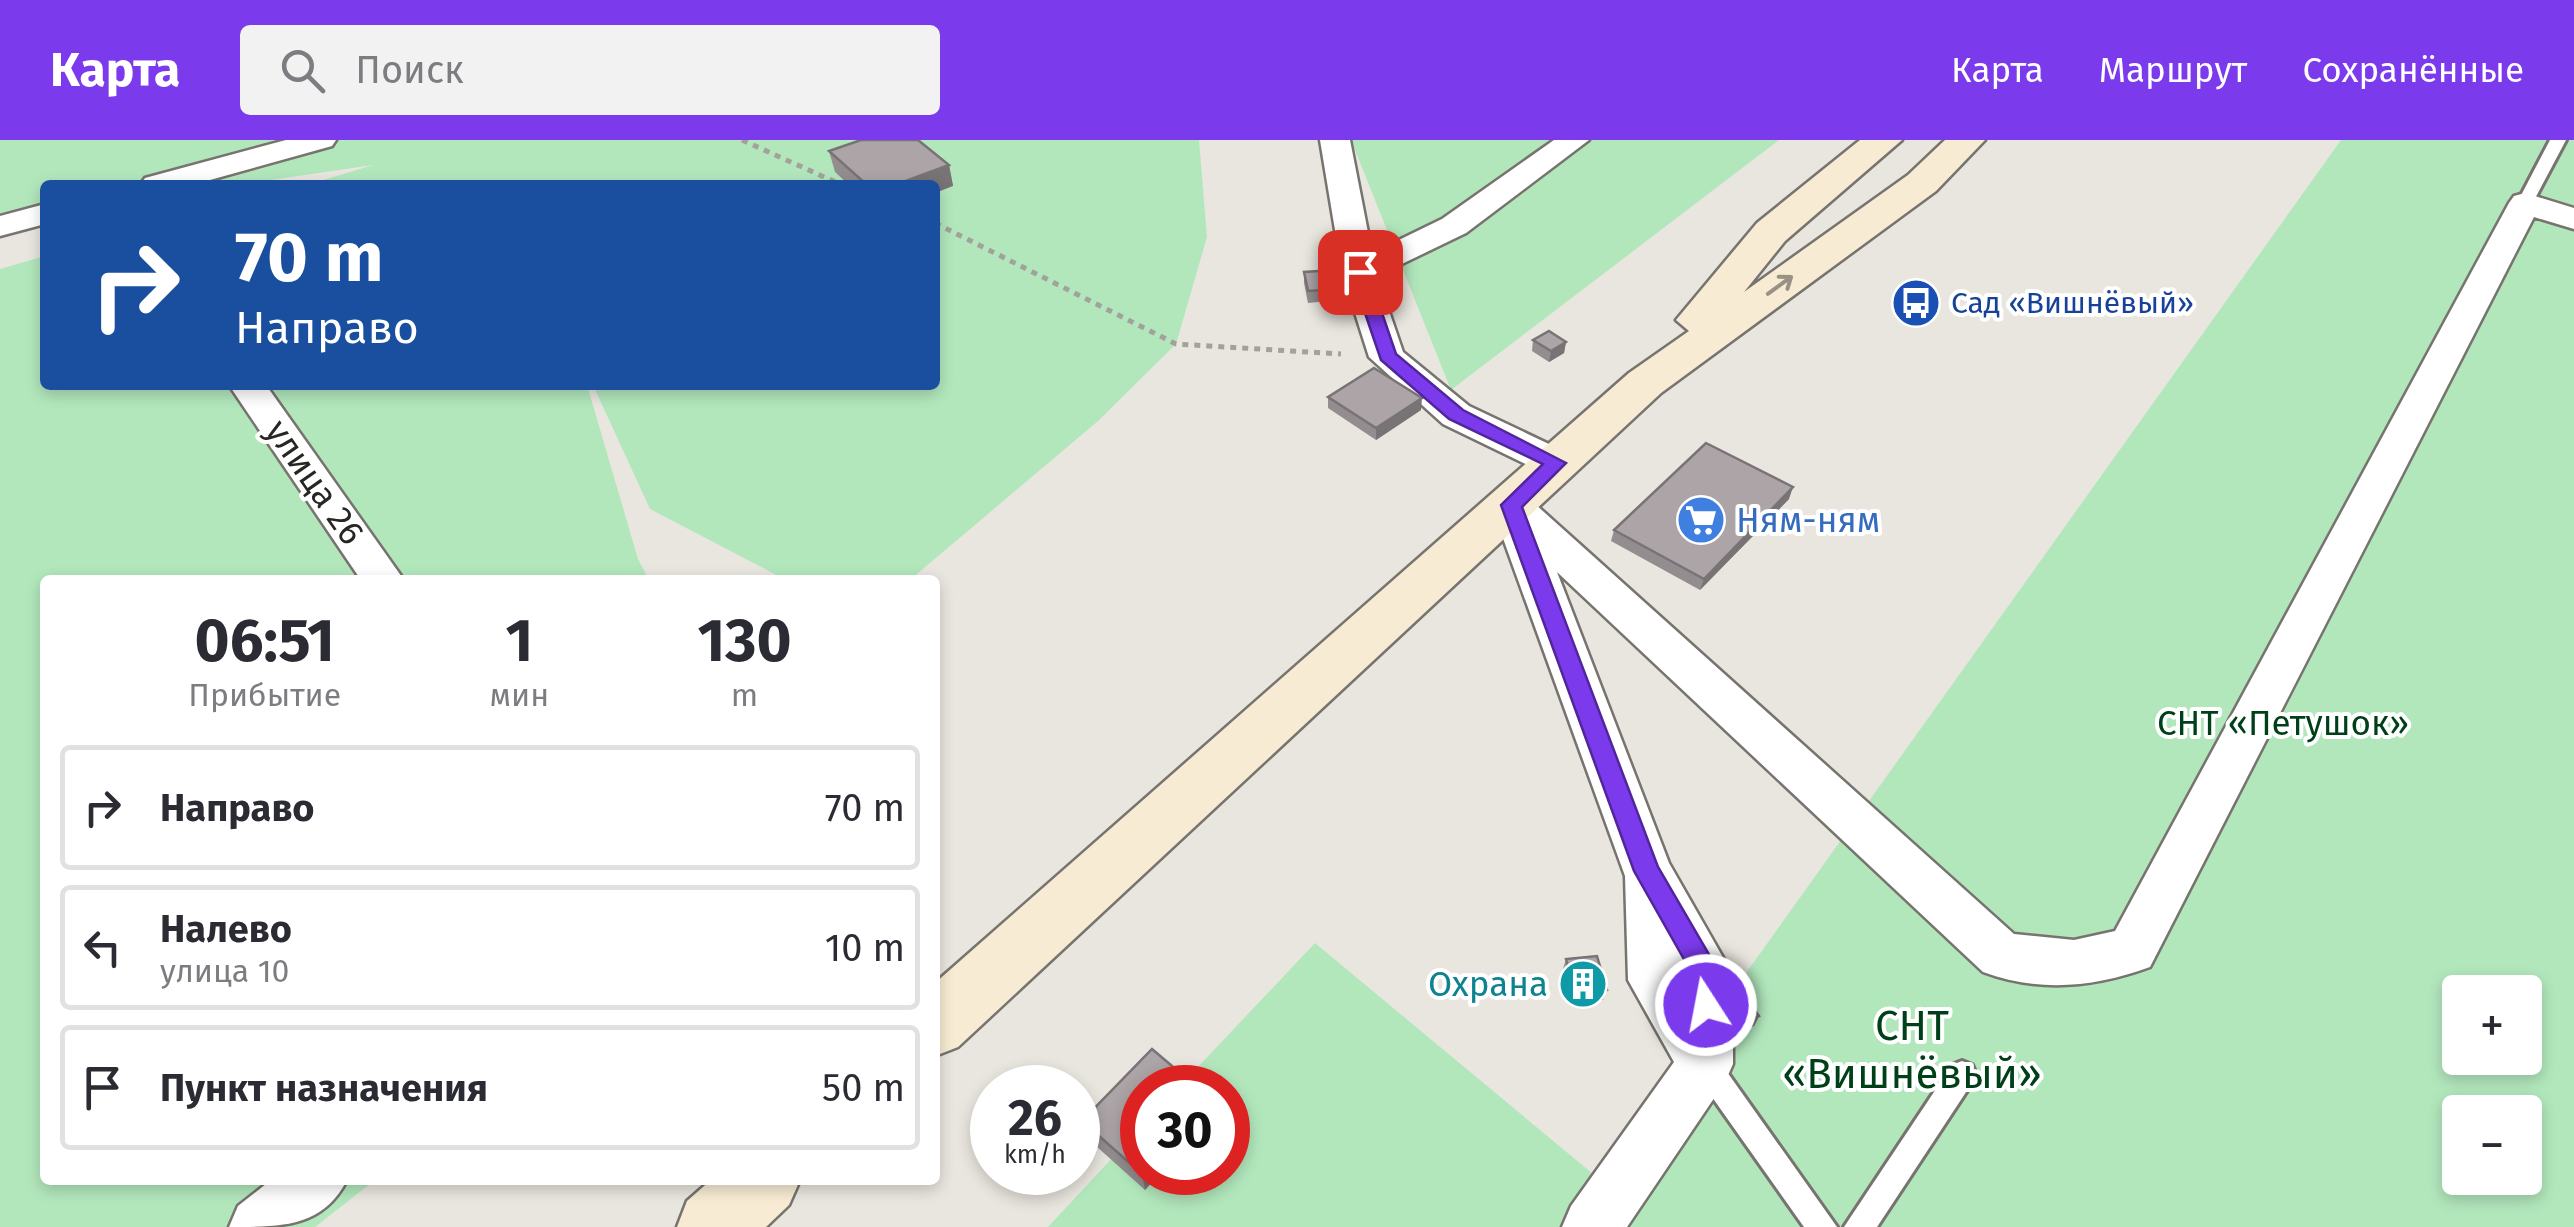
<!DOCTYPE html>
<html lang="ru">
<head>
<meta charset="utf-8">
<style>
  :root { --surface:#fff; --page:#f2f2f3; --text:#2b2b33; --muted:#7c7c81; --line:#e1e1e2; --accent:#7c3aed }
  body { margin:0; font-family:"Fira Sans",sans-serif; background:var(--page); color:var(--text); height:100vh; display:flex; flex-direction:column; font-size:38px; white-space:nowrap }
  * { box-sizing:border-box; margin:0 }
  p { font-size:32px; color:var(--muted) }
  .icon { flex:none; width:55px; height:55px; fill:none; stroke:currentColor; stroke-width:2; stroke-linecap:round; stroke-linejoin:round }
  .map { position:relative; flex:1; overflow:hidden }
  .panel { position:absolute; left:40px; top:435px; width:900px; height:610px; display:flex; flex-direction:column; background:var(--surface); border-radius:10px; box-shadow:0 5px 15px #0003 }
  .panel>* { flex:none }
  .hud { position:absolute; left:40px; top:40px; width:900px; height:210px; border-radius:10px; box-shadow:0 5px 15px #0003; background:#1a4fa0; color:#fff; overflow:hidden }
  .tools { position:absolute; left:2442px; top:835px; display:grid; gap:20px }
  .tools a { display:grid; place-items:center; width:100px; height:100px; border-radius:10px; background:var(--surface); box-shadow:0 5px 15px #0003; font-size:50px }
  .speed { position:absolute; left:970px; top:925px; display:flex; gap:20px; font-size:50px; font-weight:700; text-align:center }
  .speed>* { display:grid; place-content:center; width:130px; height:130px; border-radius:50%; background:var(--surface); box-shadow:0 5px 15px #0003; line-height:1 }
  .speed small { font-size:25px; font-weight:400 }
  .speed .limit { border:15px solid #d22; background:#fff; color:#111 }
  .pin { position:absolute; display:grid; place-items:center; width:85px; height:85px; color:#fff; margin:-42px; border-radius:20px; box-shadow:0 5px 15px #0006 }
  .me { position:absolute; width:110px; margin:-55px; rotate:349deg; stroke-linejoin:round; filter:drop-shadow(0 0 8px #0008) }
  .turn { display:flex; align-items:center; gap:35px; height:210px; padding:0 30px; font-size:45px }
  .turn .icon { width:130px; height:130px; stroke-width:2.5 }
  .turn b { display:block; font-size:70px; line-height:85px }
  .eta { display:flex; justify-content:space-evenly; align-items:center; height:170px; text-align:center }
  .eta b { font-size:60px; font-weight:700; line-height:70px }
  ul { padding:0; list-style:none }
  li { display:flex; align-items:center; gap:30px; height:125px; margin:0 20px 15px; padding:0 10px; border:5px solid var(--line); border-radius:10px }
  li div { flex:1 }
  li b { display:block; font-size:38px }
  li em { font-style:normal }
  header { display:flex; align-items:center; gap:60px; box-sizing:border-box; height:140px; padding:0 50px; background:var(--accent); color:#fff }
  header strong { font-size:48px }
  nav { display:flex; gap:55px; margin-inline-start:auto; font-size:35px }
  .search { width:700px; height:90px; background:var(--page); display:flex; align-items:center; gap:25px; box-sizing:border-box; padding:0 35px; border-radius:10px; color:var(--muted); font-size:38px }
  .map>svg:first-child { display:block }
</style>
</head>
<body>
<header>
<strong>Карта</strong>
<div class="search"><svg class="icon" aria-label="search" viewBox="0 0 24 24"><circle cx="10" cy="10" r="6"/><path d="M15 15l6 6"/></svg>Поиск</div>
<nav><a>Карта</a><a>Маршрут</a><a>Сохранённые</a></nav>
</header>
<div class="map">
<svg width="2574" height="1087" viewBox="0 0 2574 1087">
  <rect width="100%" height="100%" fill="#e9e6df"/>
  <g fill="#b2e7bc" fill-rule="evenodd">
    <path d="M0 0H1199L1207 97 1176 204 1098 281 911 439 786 440 650 369 593 245H935V45H307L373 25 237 45H45V73L0 79Z"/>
    <path d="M1351 0H1779L1451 250Z"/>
    <path d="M2341 0H2574V1087H1048L1142 986V1032H1228V948L1179 947 1315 803 1599 1039ZM2460 852H2525V918H2460ZM2460 972H2525V1038H2460Z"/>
    <path d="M45 116V245H587L638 419 649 440H45V1040H375L315 1087H0V129Z"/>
  </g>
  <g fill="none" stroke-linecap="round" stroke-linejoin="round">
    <g stroke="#77736e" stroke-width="6">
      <g id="lane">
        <path d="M2550 0H2566L2531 66H2519L2517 63Z"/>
        <path d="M1705 911 1715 915 1837 1087H1804L1695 933 1691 924 1695 915Z"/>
        <path d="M1962 921 1972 925 1976 934 1972 943 1877 1087H1844L1952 925Z"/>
      </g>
    </g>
    <g stroke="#77736e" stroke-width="5">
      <g id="street">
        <path d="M286 0H336L332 6 192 45H140L145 38Z"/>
        <path d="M1320 0H1350L1372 113 1442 79 1554 0H1589L1466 93 1377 136 1403 212 1469 266 1570 314 1576 323 1570 332 1556 336 1542 332 1443 284 1369 217 1342 132Z"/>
        <path d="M2525 53 2574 68V89L2534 77 2150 827C2096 847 2039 853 1983 832L1557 432 1669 723 1733 835V924L1725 942 1627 1087H1562L1571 1066 1674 922 1628 840 1625 736 1491 365 1497 355 1511 351 1525 355 2014 794 2074 800 2115 791 2509 63 2514 56Z"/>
        <path d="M45 64V84L0 96V76Z"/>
        <path d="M229 245H266L404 440H361Z"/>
        <path d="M271 1040H347C323 1087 283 1087 229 1087L238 1066Z"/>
      </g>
    </g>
    <g stroke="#77736e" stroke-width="5">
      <g id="secondary">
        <path d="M1860 0H1902L1785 101 1744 152 1908 35 1945 0H1985L1936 51 1661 253 958 907 935 916V843L1629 233 1689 191 1676 180 1757 83Z"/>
        <path d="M711 1040H800L789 1065 766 1087H677L687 1061Z"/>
      </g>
    </g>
    <g stroke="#a3a19b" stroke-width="5" stroke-dasharray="6 6" stroke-linecap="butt">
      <path d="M742 0 842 45"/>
      <path d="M935 83 1176 204 1341 214"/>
    </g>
    <use href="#lane" fill="#fff" fill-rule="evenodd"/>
    <use href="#street" fill="#fff" fill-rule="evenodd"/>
    <use href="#secondary" fill="#f7ebd3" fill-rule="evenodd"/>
  </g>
  <g fill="#948d90">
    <path d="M829 11 949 25 953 46 849 45 835 32Z"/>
    <path d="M1304 132 1338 149V160L1308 163 1304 143Z"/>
    <path d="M1533 200 1566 202 1564 213 1549 222 1532 211Z"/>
    <path d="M1328 257 1421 270 1376 300 1328 268Z"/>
    <path d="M1789 359 1700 450 1611 401 1614 390Z"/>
    <path d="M1566 819 1607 850 1603 860 1573 864 1563 829Z"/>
    <path d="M1724 867 1759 876 1754 886 1731 895 1719 877Z"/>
    <path d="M1082 981 1142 1032H1161L1145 1050 1086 997Z"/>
  </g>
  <g fill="#787375">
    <path d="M949 25 953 46 935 53V45H895Z"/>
    <path d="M1566 202 1564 213 1549 222 1551 211Z"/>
    <path d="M1422 258 1421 270 1376 300V288Z"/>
    <path d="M1793 347 1789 359 1700 450 1704 439Z"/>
    <path d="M1759 876 1754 886 1731 895 1736 886Z"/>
    <path d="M1143 1032H1161L1145 1050 1142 1034Z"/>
  </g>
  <g fill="#aca4a7" stroke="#787375" stroke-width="2.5">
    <path d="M861 0H918L949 25 895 45H867L829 11Z"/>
    <path d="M1334 130 1338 149 1308 151 1304 132Z"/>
    <path d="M1549 191 1566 202 1551 211 1533 200Z"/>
    <path d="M1374 228 1422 258 1376 288 1328 257Z"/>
    <path d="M1706 303 1793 347 1704 439 1614 390Z"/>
    <path d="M1597 816 1607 850 1576 854 1566 819Z"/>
    <path d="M1746 858 1759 876 1736 886 1724 867Z"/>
    <path d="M1152 909 1198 948H1142L1143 1032 1142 1034 1082 981Z"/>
  </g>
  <defs><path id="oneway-shaft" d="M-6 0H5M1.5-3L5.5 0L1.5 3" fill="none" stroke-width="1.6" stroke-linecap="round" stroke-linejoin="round" transform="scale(2.5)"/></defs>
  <use stroke="#999284" href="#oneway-shaft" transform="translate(1780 145) rotate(-36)"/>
  <path fill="#7c3aed" stroke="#51269a" stroke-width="2.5" d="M1360 127 1368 132 1396 214 1463 270 1566 323 1522 367 1658 727 1721 835 1716 874 1706 877 1697 874 1693 865 1694 837 1634 731 1501 365 1543 324 1449 279 1381 220 1351 132Z"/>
  <defs>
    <g id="bus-disc" transform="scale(2.5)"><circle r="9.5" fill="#1a4fb4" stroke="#fff"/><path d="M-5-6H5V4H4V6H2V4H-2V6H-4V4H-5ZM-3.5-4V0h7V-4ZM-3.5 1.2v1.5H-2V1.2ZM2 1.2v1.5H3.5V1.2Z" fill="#fff"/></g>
    <g id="supermarket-disc" transform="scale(2.5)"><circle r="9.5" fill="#3f7fe0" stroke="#fff"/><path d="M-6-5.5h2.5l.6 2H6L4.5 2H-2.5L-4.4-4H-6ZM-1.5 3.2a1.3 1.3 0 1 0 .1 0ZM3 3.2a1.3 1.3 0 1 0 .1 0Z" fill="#fff"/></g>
    <g id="building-disc" transform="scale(2.5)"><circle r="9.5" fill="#0f9aa8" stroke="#fff"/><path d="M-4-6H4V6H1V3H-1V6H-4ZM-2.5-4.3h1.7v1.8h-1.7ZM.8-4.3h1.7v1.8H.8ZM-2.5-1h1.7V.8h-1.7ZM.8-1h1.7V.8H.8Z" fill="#fff"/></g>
  </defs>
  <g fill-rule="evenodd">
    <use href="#bus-disc" x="1916" y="163"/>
    <use href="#supermarket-disc" x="1701" y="380"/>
    <use href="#building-disc" x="1583" y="844"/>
  </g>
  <g text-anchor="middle" stroke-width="8" stroke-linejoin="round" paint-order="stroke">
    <g font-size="30" fill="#164399" stroke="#fff" text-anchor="start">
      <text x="1951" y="173">Сад «Вишнёвый»</text>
    </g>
    <g font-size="35" fill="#272623" stroke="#fff">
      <text transform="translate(315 342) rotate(55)" y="12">улица 26</text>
    </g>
    <g font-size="35" fill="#366cbe" stroke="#fff" text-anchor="start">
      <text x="1736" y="392">Ням-ням</text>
    </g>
    <g font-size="35" fill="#004018" stroke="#fff">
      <text x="2283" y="595">СНТ «Петушок»</text>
    </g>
    <g font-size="35" fill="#0d838f" stroke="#fff" text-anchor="end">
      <text x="1548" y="856">Охрана</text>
    </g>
    <g font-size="42" fill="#004018" stroke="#fff">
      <text x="1912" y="900">СНТ<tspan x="1912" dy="48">«Вишнёвый»</tspan></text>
    </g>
  </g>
</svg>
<div class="tools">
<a>+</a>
<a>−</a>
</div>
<div class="speed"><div>26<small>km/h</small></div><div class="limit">30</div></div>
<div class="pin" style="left:1360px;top:132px;background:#d93025"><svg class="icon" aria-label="arrive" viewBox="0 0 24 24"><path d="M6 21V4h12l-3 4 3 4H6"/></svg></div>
<svg class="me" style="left:1706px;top:865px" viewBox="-20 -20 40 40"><circle r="17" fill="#7c3aed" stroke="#fff" stroke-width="3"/><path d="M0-11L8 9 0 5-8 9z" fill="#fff"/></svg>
<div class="hud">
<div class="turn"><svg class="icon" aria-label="right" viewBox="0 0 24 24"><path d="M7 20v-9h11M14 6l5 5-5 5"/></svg><div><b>70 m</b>Направо</div></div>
</div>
<section class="panel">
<div class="eta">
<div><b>06:51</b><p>Прибытие</p></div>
<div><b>1</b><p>мин</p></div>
<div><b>130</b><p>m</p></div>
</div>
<ul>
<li><svg class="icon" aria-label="right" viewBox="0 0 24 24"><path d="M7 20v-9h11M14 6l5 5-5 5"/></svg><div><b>Направо</b></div><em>70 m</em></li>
<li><svg class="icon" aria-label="left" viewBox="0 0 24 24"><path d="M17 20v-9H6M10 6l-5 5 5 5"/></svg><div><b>Налево</b><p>улица 10</p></div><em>10 m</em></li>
<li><svg class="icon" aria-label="arrive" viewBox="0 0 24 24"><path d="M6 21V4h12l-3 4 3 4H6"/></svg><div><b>Пункт назначения</b></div><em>50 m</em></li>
</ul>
</section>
</div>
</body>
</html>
